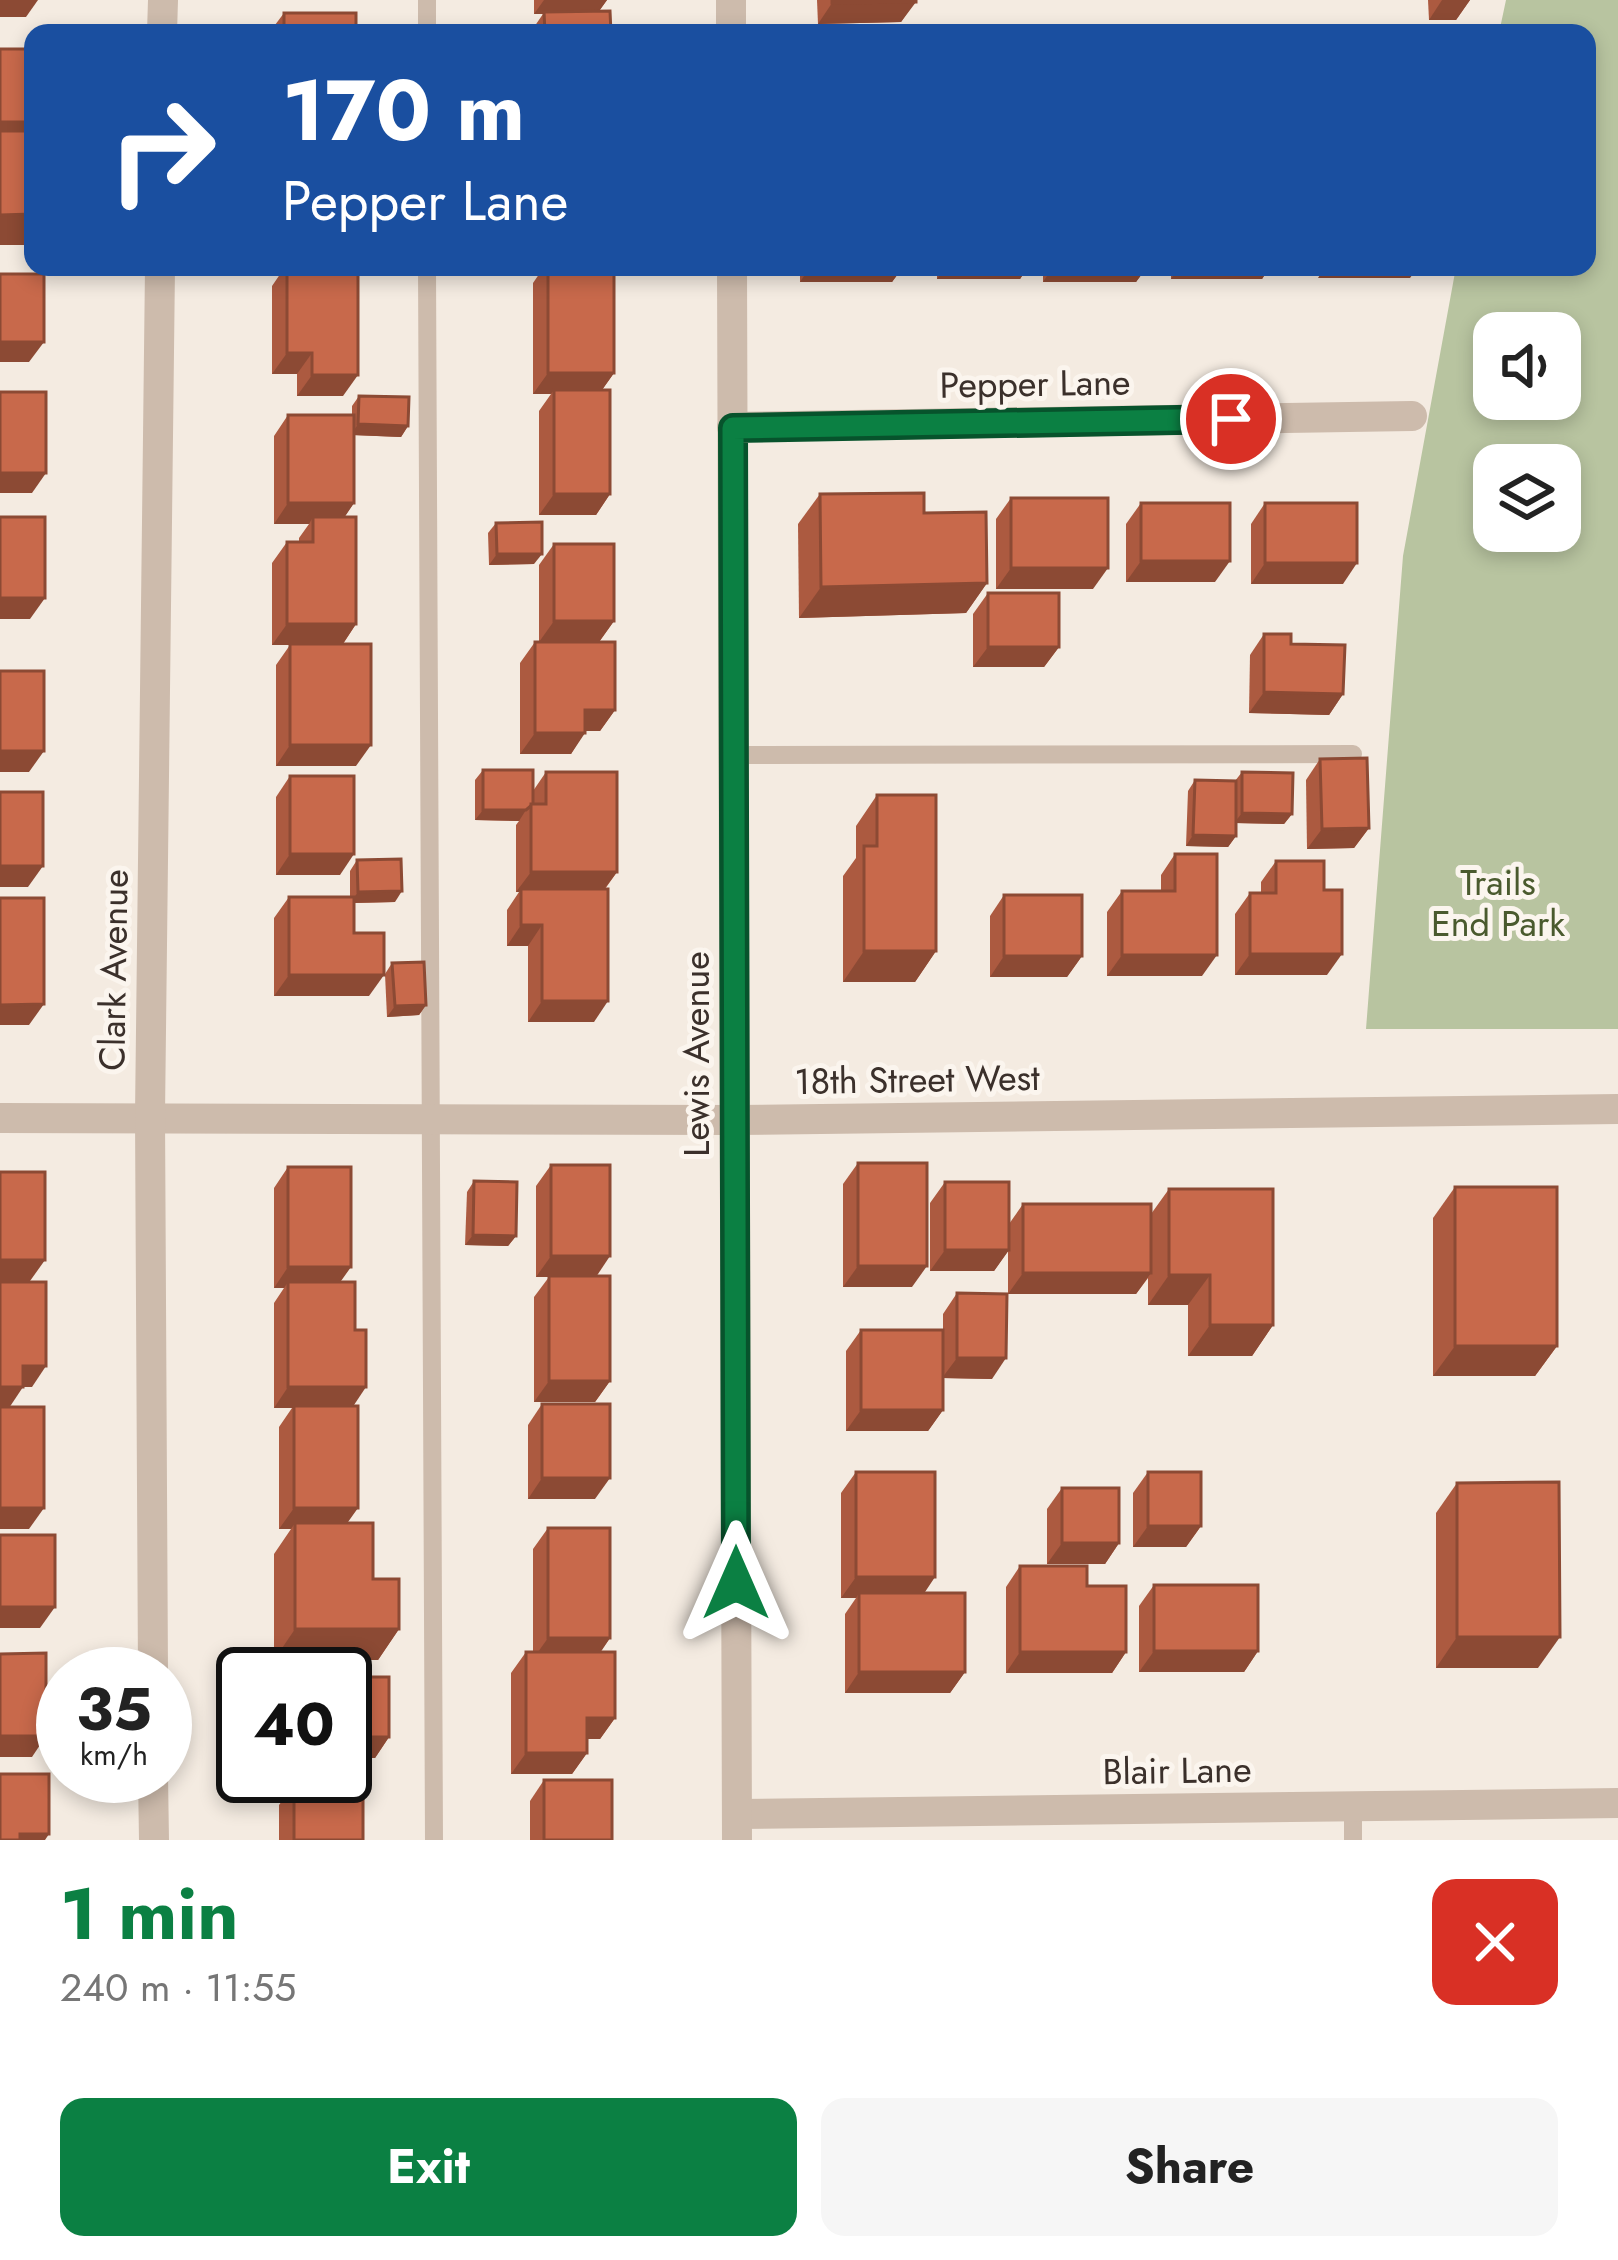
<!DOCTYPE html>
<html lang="en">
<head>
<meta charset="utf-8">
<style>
  :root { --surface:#fff; --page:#f6f6f6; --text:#222; --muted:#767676; --accent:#0b8043 }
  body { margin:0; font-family:Jost,sans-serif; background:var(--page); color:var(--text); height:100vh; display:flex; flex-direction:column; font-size:45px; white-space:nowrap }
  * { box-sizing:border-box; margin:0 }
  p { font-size:39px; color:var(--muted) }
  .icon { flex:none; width:66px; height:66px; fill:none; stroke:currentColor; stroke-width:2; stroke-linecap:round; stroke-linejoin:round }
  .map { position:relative; height:1840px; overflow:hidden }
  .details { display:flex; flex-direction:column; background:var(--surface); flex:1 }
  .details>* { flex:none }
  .guide { position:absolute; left:24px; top:24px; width:1572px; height:252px; border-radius:24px; box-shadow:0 6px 18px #0003; background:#1a4fa0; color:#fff; overflow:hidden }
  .tools { position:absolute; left:1473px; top:312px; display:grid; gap:24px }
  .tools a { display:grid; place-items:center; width:108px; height:108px; border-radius:24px; background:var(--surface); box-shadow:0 6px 18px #0003; font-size:60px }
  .speed { position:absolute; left:36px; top:1647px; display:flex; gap:24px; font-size:60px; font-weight:700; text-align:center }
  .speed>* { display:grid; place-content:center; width:156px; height:156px; border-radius:50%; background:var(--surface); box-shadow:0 6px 18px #0003; line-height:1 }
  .speed small { font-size:30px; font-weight:400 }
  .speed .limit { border:6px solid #111; border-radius:18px; background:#fff; color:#111 }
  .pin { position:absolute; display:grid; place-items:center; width:102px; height:102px; color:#fff; margin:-51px; border:6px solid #fff; border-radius:50%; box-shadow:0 3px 12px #0007 }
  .me { position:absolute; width:132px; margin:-66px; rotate:0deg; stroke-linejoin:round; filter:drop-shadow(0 0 9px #0008) }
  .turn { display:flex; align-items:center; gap:42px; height:252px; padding:0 60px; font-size:54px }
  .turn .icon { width:156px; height:156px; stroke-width:2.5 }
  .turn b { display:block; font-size:84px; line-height:102px }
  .round { display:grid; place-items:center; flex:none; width:126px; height:126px; border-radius:24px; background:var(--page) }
  .summary { display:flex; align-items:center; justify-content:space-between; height:204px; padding:0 60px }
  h1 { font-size:72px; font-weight:700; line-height:90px; color:var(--accent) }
  .action { display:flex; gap:24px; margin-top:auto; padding:24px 60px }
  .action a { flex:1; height:138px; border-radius:24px; background:var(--accent); color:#fff; font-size:48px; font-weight:700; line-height:138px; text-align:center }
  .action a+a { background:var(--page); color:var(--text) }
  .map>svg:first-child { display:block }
</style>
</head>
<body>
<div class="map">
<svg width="1618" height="1840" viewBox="0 0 1618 1840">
  <rect width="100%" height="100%" fill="#f4ebe1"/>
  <path fill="#b8c4a0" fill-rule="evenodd" d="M1506 0H1618V1029H1366L1403 556 1456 267H1587V33H1499ZM1494 333H1560V399H1494ZM1494 465H1560V531H1494Z"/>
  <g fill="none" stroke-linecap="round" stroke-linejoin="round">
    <g stroke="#cdbbac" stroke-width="18">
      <path d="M427 0V33"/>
      <path d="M427 267 434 1840"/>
      <path d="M734 755 1353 754"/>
      <path d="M1353 1806V1840"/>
    </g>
    <g stroke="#cdbbac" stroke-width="30">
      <path d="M162 33 163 0"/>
      <path d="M732 427 1412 416"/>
      <path d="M0 1118 735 1120 1618 1109"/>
      <path d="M153 1674 150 1115 160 267"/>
      <path d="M153 1776 154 1840"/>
      <path d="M737 1814 1618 1803"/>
    </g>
    <g stroke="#cdbbac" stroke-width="30">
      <path d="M731 0V33"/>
      <path d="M732 267 737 1840"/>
    </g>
  </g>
  <g fill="#ac5a40">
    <path d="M534 0H607L599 11 611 33H530L543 14H534Z"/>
    <path d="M817 0H916L901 22 818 24Z"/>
    <path d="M1428 0H1470L1456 20H1429Z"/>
    <path d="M284 13 356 33H269Z"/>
    <path d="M285 267H358L343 396H297V374H272V286Z"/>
    <path d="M533 267H614V373L602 390 610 494 596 515H539V411L551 394H533V283L544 267Z"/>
    <path d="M800 267H903L892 282H800Z"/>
    <path d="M937 267H1028L1020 279H937Z"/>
    <path d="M1043 267H1147L1136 282H1043Z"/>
    <path d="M1171 267H1270L1262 279H1171Z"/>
    <path d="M359 396 408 426 401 437 354 435V503L344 517 356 624 343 644 356 766H276V665L290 645H272V563L287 542H299V538L309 524H274V436L288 415H352V406Z"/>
    <path d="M820 494 924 513 987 583 966 613 799 618 798 524Z"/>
    <path d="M1011 498 1093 589H996V519Z"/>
    <path d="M1141 503 1215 582H1126V524Z"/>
    <path d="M1265 503 1343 584H1251V524Z"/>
    <path d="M496 523 534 564 489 565 488 533Z"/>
    <path d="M554 544 614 621 599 642H539V565Z"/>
    <path d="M988 593 1059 647 1044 667H973V614Z"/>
    <path d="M1264 634 1291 644 1343 694 1329 715 1249 713 1250 655Z"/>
    <path d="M535 642 615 710 600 731H585L571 754H520V663Z"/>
    <path d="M1320 759 1369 828 1354 848 1307 849 1306 780Z"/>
    <path d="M483 770 533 791 546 772 617 872 605 889 594 1022H528V946H507V910L519 892H516V825L519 821 475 820V780Z"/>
    <path d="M1242 772 1292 814 1284 824 1236 823V836L1228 847 1186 846 1188 791 1195 780 1235 781Z"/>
    <path d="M290 776 340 875H276V797Z"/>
    <path d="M877 795 936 951 915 982H843V876L856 858V826Z"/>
    <path d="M1175 854 1202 976H1107V912L1122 891H1161V875Z"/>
    <path d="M357 860 395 902 354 903V933L369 996H274V918L289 897H350V871Z"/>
    <path d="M1276 861 1324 890 1327 975H1235V914L1250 893H1261V882Z"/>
    <path d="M1004 895 1082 956 1067 977H990V916Z"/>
    <path d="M392 963 426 1005 419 1015 387 1017 385 974Z"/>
    <path d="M858 1163 912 1287H843V1184Z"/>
    <path d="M551 1165 596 1276 610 1381 595 1402H534V1297L549 1277H536V1186Z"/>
    <path d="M288 1167 341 1282 353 1406 347 1523 373 1579 399 1629 378 1660H274V1554L291 1529H279V1427L292 1408H274V1303L284 1288H274V1188Z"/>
    <path d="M474 1181 516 1236 508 1246 465 1245 467 1192Z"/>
    <path d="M945 1182 1009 1224 1023 1204 1151 1214 1169 1189 1273 1325 1252 1356H1188V1305H1148V1278L1136 1294H1008V1251L994 1271H930V1203Z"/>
    <path d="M1455 1187 1557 1346 1535 1376H1433V1218Z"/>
    <path d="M957 1293 992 1379 943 1378V1410L928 1431H846V1351L861 1330H943V1314Z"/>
    <path d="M542 1404 595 1499H528V1425Z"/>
    <path d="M856 1472 924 1593 965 1672 950 1693H845V1614L856 1598H841V1493Z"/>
    <path d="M1148 1472 1201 1526 1186 1547H1133V1493Z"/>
    <path d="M1457 1483 1538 1668H1436V1513Z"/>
    <path d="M1062 1488 1119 1543 1105 1564H1047V1509Z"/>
    <path d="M548 1528 610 1638 600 1652 615 1718 600 1739H587V1753L572 1774H511V1673L526 1652H533V1549Z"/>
    <path d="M1020 1566 1126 1652 1112 1673H1006V1587Z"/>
    <path d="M1154 1585 1258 1651 1244 1672H1139V1606Z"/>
    <path d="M292 1661 360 1677 389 1737 375 1758H364V1765L350 1784 363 1840H279V1805L293 1786 292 1776H345V1674H283Z"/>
    <path d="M544 1780 612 1840H530V1801Z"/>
  </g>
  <g fill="#8c4a34">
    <path d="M0 0H38L26 17H0Z"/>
    <path d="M544 0H607L597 14H534Z"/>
    <path d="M1442 0H1470L1456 20H1429Z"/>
    <path d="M916 2 901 22 818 24 832 3Z"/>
    <rect x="0" y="122" width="33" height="21"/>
    <path d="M33 214V245H0V215Z"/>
    <path d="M810 267H903L892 282H800Z"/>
    <path d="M945 267H1028L1020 279H937Z"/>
    <path d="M1053 267H1147L1136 282H1043Z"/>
    <path d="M1179 267H1270L1262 279H1171Z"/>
    <path d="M1325 267H1418L1410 278H1318Z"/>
    <path d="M0 342H44L29 362H0Z"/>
    <path d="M287 353H312L297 374H272Z"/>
    <path d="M548 373H614L599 394 554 390 551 394H533Z"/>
    <path d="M312 375H358L343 396H297Z"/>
    <path d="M358 424 408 426 401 437 351 435Z"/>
    <path d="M0 473H46L32 493H0Z"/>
    <path d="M554 494H610L596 515H539Z"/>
    <path d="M288 503H354L340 524 313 517 309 524H274Z"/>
    <path d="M497 554H542L534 564 489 565Z"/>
    <path d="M1141 561H1230L1215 582H1126Z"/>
    <path d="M1265 563H1357L1343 584H1251Z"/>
    <path d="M1011 568H1108L1093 589H996Z"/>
    <path d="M987 583 966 613 799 618 821 587Z"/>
    <path d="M0 598H45L30 619H0Z"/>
    <path d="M554 621H614L599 642H539Z"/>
    <path d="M287 624H356L342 645H272Z"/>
    <path d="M988 647H1059L1044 667H973Z"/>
    <path d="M1264 692 1343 694 1329 715 1249 713Z"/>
    <path d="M585 710H615L600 731H571Z"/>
    <path d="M535 733H585L571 754H520Z"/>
    <path d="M290 745H371L356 766H276Z"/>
    <path d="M0 751H44L29 772H0Z"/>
    <path d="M483 810H526L519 821 475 820Z"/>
    <path d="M1242 813 1292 814 1284 824 1234 823Z"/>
    <path d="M1369 828 1354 848 1307 849 1322 829Z"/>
    <path d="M1193 835 1236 836 1228 847 1186 846Z"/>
    <path d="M290 854H354L340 875H276Z"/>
    <path d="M0 866H43L28 887H0Z"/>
    <path d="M531 872H617L602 892 521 889 519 892H516Z"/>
    <path d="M402 891 395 902 350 903 358 892Z"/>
    <path d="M521 925H542L528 946H507Z"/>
    <path d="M864 951H936L915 982H843Z"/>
    <path d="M1250 954H1342L1327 975H1235Z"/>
    <path d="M1122 955H1217L1202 976H1107Z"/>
    <path d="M1004 956H1082L1067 977H990Z"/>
    <path d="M289 975H384L369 996H274Z"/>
    <path d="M542 1001H608L594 1022H528Z"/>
    <path d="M44 1004 29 1025H0V1005Z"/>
    <path d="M426 1005 419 1015 387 1017 395 1006Z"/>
    <path d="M473 1235 516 1236 508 1246 465 1245Z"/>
    <path d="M945 1250H1009L994 1271H930Z"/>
    <path d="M551 1256H610L596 1277H536Z"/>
    <path d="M0 1260H45L30 1281H0Z"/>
    <path d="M858 1266H927L912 1287H843Z"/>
    <path d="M288 1267H351L336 1288 288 1282 284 1288H274Z"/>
    <path d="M1023 1273H1151L1136 1294H1008Z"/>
    <path d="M1169 1275H1210L1188 1305H1148Z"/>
    <path d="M1210 1325H1273L1252 1356H1188Z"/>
    <path d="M1455 1346H1557L1535 1376H1433Z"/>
    <path d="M957 1358H1006L992 1379 942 1378Z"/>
    <path d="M23 1366H46L32 1387H9Z"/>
    <path d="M549 1381H610L595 1402H534Z"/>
    <path d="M0 1387H23L9 1408H0Z"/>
    <path d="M288 1387H366L352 1408H274Z"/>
    <path d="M861 1410H943L928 1431H846Z"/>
    <path d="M542 1478H610L595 1499H528Z"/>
    <path d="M0 1508H44L29 1529H0Z"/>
    <path d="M294 1508H358L343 1529 295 1523 291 1529H279Z"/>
    <path d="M1148 1526H1201L1186 1547H1133Z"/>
    <path d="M1062 1543H1119L1105 1564H1047Z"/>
    <path d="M856 1577H935L921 1598 859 1593 856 1598H841Z"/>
    <path d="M0 1607H55L40 1628H0Z"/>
    <path d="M295 1629H399L378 1660H274Z"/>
    <path d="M1457 1637H1560L1538 1668H1436Z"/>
    <path d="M548 1638H610L596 1659H533Z"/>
    <path d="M1154 1651H1258L1244 1672H1139Z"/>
    <path d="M1020 1652H1126L1112 1673H1006Z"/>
    <path d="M859 1672H965L950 1693H845Z"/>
    <path d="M587 1718H615L600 1739H572Z"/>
    <path d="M0 1736H46L32 1757H0Z"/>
    <path d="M364 1737H389L375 1758H349Z"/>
    <path d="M526 1753H587L572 1774H511Z"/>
    <path d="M345 1765H364L349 1786H292L299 1776H345Z"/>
    <path d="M20 1834H49L45 1840H16Z"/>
  </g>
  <g fill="#c8694b" stroke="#8c4a34" stroke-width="3">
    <path d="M832 0H916V2L832 3Z"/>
    <path d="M610 11 611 33H545L544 12Z"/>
    <rect x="284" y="13" width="72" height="20"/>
    <rect x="0" y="49" width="33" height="73"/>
    <path d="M0 131H33V214L0 215Z"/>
    <path d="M287 267H358V375H312V353H287Z"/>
    <rect x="548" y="267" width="66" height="106"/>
    <rect x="0" y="274" width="44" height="68"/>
    <rect x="554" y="390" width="56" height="104"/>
    <rect x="0" y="392" width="46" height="81"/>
    <path d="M359 396 409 397 408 426 358 424Z"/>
    <rect x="288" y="415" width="66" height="88"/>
    <path d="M924 493V513L986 512 987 583 821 587 820 494Z"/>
    <rect x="1011" y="498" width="97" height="70"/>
    <rect x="1141" y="503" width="89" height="58"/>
    <rect x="1265" y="503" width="92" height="60"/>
    <rect x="0" y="517" width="45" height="81"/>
    <path d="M313 517H356V624H287V542H313Z"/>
    <path d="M542 522V554H497L496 523Z"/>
    <rect x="554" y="544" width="60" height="77"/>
    <rect x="988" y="593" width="71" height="54"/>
    <path d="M1264 634H1291V644L1345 645 1343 694 1264 692Z"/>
    <path d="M535 642H615V710H585V733H535Z"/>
    <rect x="290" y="644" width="81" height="101"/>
    <rect x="0" y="671" width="44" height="80"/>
    <path d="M1367 758 1369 828 1322 829 1320 759Z"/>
    <path d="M483 770H533V804L526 810H483Z"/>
    <path d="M546 772H617V872H531V804H546Z"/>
    <path d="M1242 772 1293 773 1292 814 1242 813Z"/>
    <rect x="290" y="776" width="64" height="78"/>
    <path d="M1195 780 1236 781V836L1193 835Z"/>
    <rect x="0" y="792" width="43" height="74"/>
    <path d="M877 795H936V951H864V846H877Z"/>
    <path d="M1175 854H1217V955H1122V891H1175Z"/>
    <path d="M401 859 402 891 358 892 357 860Z"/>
    <path d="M1276 861H1324V890H1342V954H1250V893H1276Z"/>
    <path d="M521 889H608V1001H542V925H521Z"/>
    <rect x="1004" y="895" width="78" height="61"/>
    <path d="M289 897H354V933H384V975H289Z"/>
    <path d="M0 898H44V1004L0 1005Z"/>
    <path d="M424 962 426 1005 395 1006 392 963Z"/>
    <rect x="858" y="1163" width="69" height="103"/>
    <rect x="551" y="1165" width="59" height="91"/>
    <rect x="288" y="1167" width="63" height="100"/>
    <rect x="0" y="1172" width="45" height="88"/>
    <path d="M474 1181 517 1182 516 1236 473 1235Z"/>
    <rect x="945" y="1182" width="64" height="68"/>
    <rect x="1455" y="1187" width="102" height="159"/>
    <path d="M1169 1189H1273V1325H1210V1275H1169Z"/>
    <rect x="1023" y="1204" width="128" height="69"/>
    <rect x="549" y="1276" width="61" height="105"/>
    <path d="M0 1282H46V1366H23V1387H0Z"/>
    <path d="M288 1282H355V1330H366V1387H288Z"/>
    <path d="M957 1293 1007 1294 1006 1358H957Z"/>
    <rect x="861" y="1330" width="82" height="80"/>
    <rect x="542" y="1404" width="68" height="74"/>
    <rect x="294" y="1406" width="64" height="102"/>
    <rect x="0" y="1407" width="44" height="101"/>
    <rect x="856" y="1472" width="79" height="105"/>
    <rect x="1148" y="1472" width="53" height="54"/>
    <path d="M1559 1482 1560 1637H1457V1483Z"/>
    <rect x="1062" y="1488" width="57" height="55"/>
    <path d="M295 1523H373V1579H399V1629H295Z"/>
    <rect x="548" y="1528" width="62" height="110"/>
    <rect x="0" y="1535" width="55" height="72"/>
    <path d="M1020 1566H1087V1586H1126V1652H1020Z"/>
    <rect x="1154" y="1585" width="104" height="66"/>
    <rect x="859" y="1593" width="106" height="79"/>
    <path d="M526 1652H615V1718H587V1753H526Z"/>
    <path d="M46 1653V1736H0V1654Z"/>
    <path d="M292 1661H360V1677H389V1737H364V1765H345V1674H292Z"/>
    <path d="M0 1774H49V1834H20V1840H0Z"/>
    <rect x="544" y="1780" width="68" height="60"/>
    <rect x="294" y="1784" width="69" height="56"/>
  </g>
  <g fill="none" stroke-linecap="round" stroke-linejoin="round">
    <g stroke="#07532c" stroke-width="30">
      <path id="route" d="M736 1583 733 428 1231 419"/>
    </g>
    <use href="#route" stroke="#0b8043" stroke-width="21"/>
  </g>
  <g text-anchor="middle" stroke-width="10" stroke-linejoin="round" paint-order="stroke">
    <g font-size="36" fill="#3b302b" stroke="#fbf5ee">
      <text transform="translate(1035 383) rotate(-1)" y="13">Pepper Lane</text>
      <text transform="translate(113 970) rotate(-89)" y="13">Clark Avenue</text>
      <text transform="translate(696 1054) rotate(-90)" y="13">Lewis Avenue</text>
      <text transform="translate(917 1079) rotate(-1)" y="13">18th Street West</text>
      <text transform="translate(1177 1770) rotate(-1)" y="13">Blair Lane</text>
    </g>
    <g font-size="36" fill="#4a5a2e" stroke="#fbf5ee">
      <text x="1498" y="895">Trails<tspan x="1498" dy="41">End Park</tspan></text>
    </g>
  </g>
</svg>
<div class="tools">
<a><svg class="icon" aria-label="sound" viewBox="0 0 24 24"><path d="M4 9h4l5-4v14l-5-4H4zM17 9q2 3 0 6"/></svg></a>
<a><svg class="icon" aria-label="layers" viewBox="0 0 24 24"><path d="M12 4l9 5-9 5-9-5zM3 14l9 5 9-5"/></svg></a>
</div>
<div class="speed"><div>35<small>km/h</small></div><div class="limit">40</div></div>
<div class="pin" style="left:1231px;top:419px;background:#d93025"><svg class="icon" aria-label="arrive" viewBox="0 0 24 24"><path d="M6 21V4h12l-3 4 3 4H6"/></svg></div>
<svg class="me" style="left:736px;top:1583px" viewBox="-20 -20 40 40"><path d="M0-17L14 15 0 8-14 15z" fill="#0b8043" stroke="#fff" stroke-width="4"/></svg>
<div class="guide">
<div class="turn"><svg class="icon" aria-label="right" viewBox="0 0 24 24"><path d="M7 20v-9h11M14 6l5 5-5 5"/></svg><div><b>170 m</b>Pepper Lane</div></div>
</div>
</div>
<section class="details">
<div class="summary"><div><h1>1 min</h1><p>240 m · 11:55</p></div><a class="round" style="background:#d93025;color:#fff"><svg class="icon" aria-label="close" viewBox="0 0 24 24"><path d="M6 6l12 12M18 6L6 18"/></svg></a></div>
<div class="action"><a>Exit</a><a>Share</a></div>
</section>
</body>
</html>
